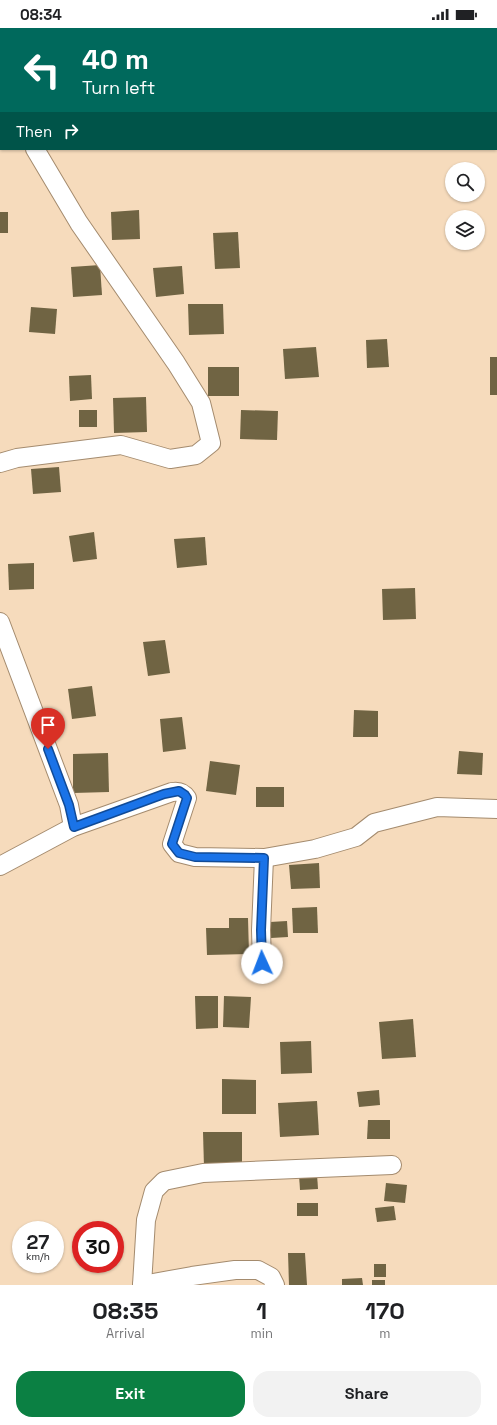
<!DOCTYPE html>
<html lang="en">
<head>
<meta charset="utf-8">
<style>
  :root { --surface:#fff; --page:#f2f2f2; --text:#202124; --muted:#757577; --accent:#0b8043 }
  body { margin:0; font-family:"Space Grotesk",sans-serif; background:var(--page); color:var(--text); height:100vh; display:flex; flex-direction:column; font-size:15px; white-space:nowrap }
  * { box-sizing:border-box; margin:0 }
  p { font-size:13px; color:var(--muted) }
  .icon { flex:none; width:22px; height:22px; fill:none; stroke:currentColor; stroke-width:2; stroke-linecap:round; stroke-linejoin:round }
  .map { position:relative; height:1257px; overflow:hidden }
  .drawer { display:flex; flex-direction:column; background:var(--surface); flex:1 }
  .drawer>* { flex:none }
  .hud { position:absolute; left:0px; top:0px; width:497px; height:122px; box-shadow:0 1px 3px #0004; background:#00695c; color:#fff; overflow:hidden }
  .fabs { position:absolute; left:445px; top:134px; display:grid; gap:8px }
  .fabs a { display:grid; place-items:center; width:40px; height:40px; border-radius:50%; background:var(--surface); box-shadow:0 1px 3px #0004; font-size:20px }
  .speed { position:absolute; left:12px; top:1193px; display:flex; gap:8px; font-size:20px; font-weight:700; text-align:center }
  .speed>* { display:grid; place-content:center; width:52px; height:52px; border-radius:50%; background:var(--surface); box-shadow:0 1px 3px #0004; line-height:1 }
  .speed small { font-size:10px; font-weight:400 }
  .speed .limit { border:6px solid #d22; background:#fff; color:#111 }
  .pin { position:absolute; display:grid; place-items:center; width:34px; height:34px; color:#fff; margin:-41px -17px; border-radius:50% 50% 50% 0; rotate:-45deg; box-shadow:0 0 4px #0007 }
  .pin .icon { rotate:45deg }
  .me { position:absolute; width:44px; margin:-22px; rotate:358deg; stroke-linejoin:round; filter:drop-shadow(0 0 3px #0008) }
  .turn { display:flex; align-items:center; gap:14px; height:84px; padding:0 16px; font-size:18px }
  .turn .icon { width:52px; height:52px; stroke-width:2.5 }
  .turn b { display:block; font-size:28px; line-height:34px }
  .then { display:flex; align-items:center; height:38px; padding:0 16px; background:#0003; gap:8px; font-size:15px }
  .eta { display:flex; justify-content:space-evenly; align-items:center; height:68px; text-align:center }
  .eta b { font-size:24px; font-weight:700; line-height:28px }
  .button { display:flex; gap:8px; margin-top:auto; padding:8px 16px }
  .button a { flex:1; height:46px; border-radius:16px; background:var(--accent); color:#fff; font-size:16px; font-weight:700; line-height:46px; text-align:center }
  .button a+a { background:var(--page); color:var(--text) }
  .status { display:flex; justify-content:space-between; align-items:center; height:28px; padding:0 20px; background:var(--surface); direction:ltr }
  .status svg { height:11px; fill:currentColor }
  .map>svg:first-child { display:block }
</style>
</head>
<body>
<div class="status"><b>08:34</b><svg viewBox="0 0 49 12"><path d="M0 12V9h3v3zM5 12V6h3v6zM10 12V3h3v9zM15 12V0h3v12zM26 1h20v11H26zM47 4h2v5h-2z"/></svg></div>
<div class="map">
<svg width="497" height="1257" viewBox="0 0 497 1257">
  <rect width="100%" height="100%" fill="#f6dbbc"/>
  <g fill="#706443">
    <path d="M139 182 140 211 112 212 111 184Z"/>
    <rect x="0" y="184" width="8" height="21"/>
    <path d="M238 204 240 240 215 241 213 205Z"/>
    <path d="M100 237 102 267 73 269 71 239Z"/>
    <path d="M182 238 184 266 156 269 153 240Z"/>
    <path d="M188 276H223L224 306 189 307Z"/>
    <path d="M31 279 57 281 55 306 29 304Z"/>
    <path d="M387 311 389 339 367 340 366 312Z"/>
    <path d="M316 319 319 349 285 351 283 321Z"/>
    <rect x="490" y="329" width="7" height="38"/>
    <rect x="208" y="339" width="31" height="29"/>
    <path d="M91 347 92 371 70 373 69 348Z"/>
    <path d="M146 369 147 404 114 405 113 370Z"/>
    <rect x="79" y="382" width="18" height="17"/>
    <path d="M241 382 278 383 277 412 240 411Z"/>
    <path d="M59 439 61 464 33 466 31 441Z"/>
    <path d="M94 504 97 531 73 534 69 508Z"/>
    <path d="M205 509 207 537 177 540 174 511Z"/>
    <path d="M34 535V561L9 562 8 536Z"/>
    <path d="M415 560 416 591 383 592 382 561Z"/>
    <path d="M165 612 170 645 148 648 143 614Z"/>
    <path d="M92 658 96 688 72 691 68 661Z"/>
    <path d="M354 682 378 683V709H353Z"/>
    <path d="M182 689 186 721 163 724 160 691Z"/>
    <path d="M459 723 483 725 482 747 457 746Z"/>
    <path d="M108 725 109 764 73 765V726Z"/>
    <path d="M210 733 240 737 236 767 206 763Z"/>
    <rect x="256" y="759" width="28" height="20"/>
    <path d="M319 835 320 860 291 861 289 837Z"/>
    <path d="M317 879 318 905H293L292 880Z"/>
    <path d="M229 890H248L249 926 207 927 206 900H229Z"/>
    <path d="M287 893 288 909 271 910 270 894Z"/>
    <path d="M195 968H218V1000L196 1001Z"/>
    <path d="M224 968 251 969 249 1000 223 999Z"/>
    <path d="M413 991 416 1029 382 1031 379 994Z"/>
    <path d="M311 1013 312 1045 281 1046 280 1014Z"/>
    <path d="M222 1051 256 1052V1086H222Z"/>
    <path d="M379 1062 380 1077 359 1079 357 1064Z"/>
    <path d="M317 1073 319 1107 280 1109 278 1075Z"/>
    <path d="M368 1092H390V1111H367Z"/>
    <path d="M203 1104H242V1138L204 1139Z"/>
    <path d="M317 1146 318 1161 300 1162 299 1147Z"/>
    <path d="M386 1155 407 1157 405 1175 384 1173Z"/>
    <rect x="297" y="1175" width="21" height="13"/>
    <path d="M394 1178 396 1192 377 1194 375 1180Z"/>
    <path d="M288 1225H305L307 1257H289Z"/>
    <rect x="374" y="1236" width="12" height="13"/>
    <path d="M362 1250 363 1257H342V1251Z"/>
    <rect x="372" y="1252" width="13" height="5"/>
  </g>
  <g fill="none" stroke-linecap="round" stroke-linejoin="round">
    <g stroke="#a48b6e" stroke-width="20">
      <g id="minor">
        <path d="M0 64 1 65"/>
        <path d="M0 435 17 430 121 417 170 431 196 427 211 415 201 375 176 335 79 195 35 121"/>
        <path d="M0 594 69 777 73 799"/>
        <path d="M0 838 73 799 172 764C178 763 183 764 187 770L172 816 179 825 195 829 264 830 315 821 356 809 374 795 437 779 497 781"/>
        <path d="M262 935 261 902 264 830"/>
        <path d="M142 1257 146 1192 154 1163 164 1153 203 1145 392 1137"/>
        <path d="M142 1257 192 1248 235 1242H258L271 1249 275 1257"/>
      </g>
    </g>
    <use href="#minor" stroke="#fff" stroke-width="18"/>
  </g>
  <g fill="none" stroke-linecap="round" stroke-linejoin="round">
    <g stroke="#114b97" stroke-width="10">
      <path id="route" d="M48 721 69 777 74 799 164 766 179 763 185 767 187 770 172 816 179 825 195 829 264 830 261 902 262 935"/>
    </g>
    <use href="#route" stroke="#1a73e8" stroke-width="7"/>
  </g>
</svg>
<div class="fabs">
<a><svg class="icon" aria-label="search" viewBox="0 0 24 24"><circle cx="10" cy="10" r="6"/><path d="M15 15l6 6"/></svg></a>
<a><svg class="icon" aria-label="layers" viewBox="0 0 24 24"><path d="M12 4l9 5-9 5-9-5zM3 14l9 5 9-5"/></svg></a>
</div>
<div class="speed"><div>27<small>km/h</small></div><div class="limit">30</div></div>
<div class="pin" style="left:48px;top:721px;background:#d93025"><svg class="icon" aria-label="arrive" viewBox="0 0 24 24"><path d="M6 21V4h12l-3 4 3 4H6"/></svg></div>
<svg class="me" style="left:262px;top:935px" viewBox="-20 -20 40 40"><circle r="19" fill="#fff"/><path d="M0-13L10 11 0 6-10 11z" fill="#1a73e8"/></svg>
<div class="hud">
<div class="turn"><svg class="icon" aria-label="left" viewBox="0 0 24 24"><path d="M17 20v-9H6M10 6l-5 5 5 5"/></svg><div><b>40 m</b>Turn left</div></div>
<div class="then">Then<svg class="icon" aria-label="right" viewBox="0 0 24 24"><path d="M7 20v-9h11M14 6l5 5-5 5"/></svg></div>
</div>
</div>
<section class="drawer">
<div class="eta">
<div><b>08:35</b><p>Arrival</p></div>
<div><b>1</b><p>min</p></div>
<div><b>170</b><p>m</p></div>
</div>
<div class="button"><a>Exit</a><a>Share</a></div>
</section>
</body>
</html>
